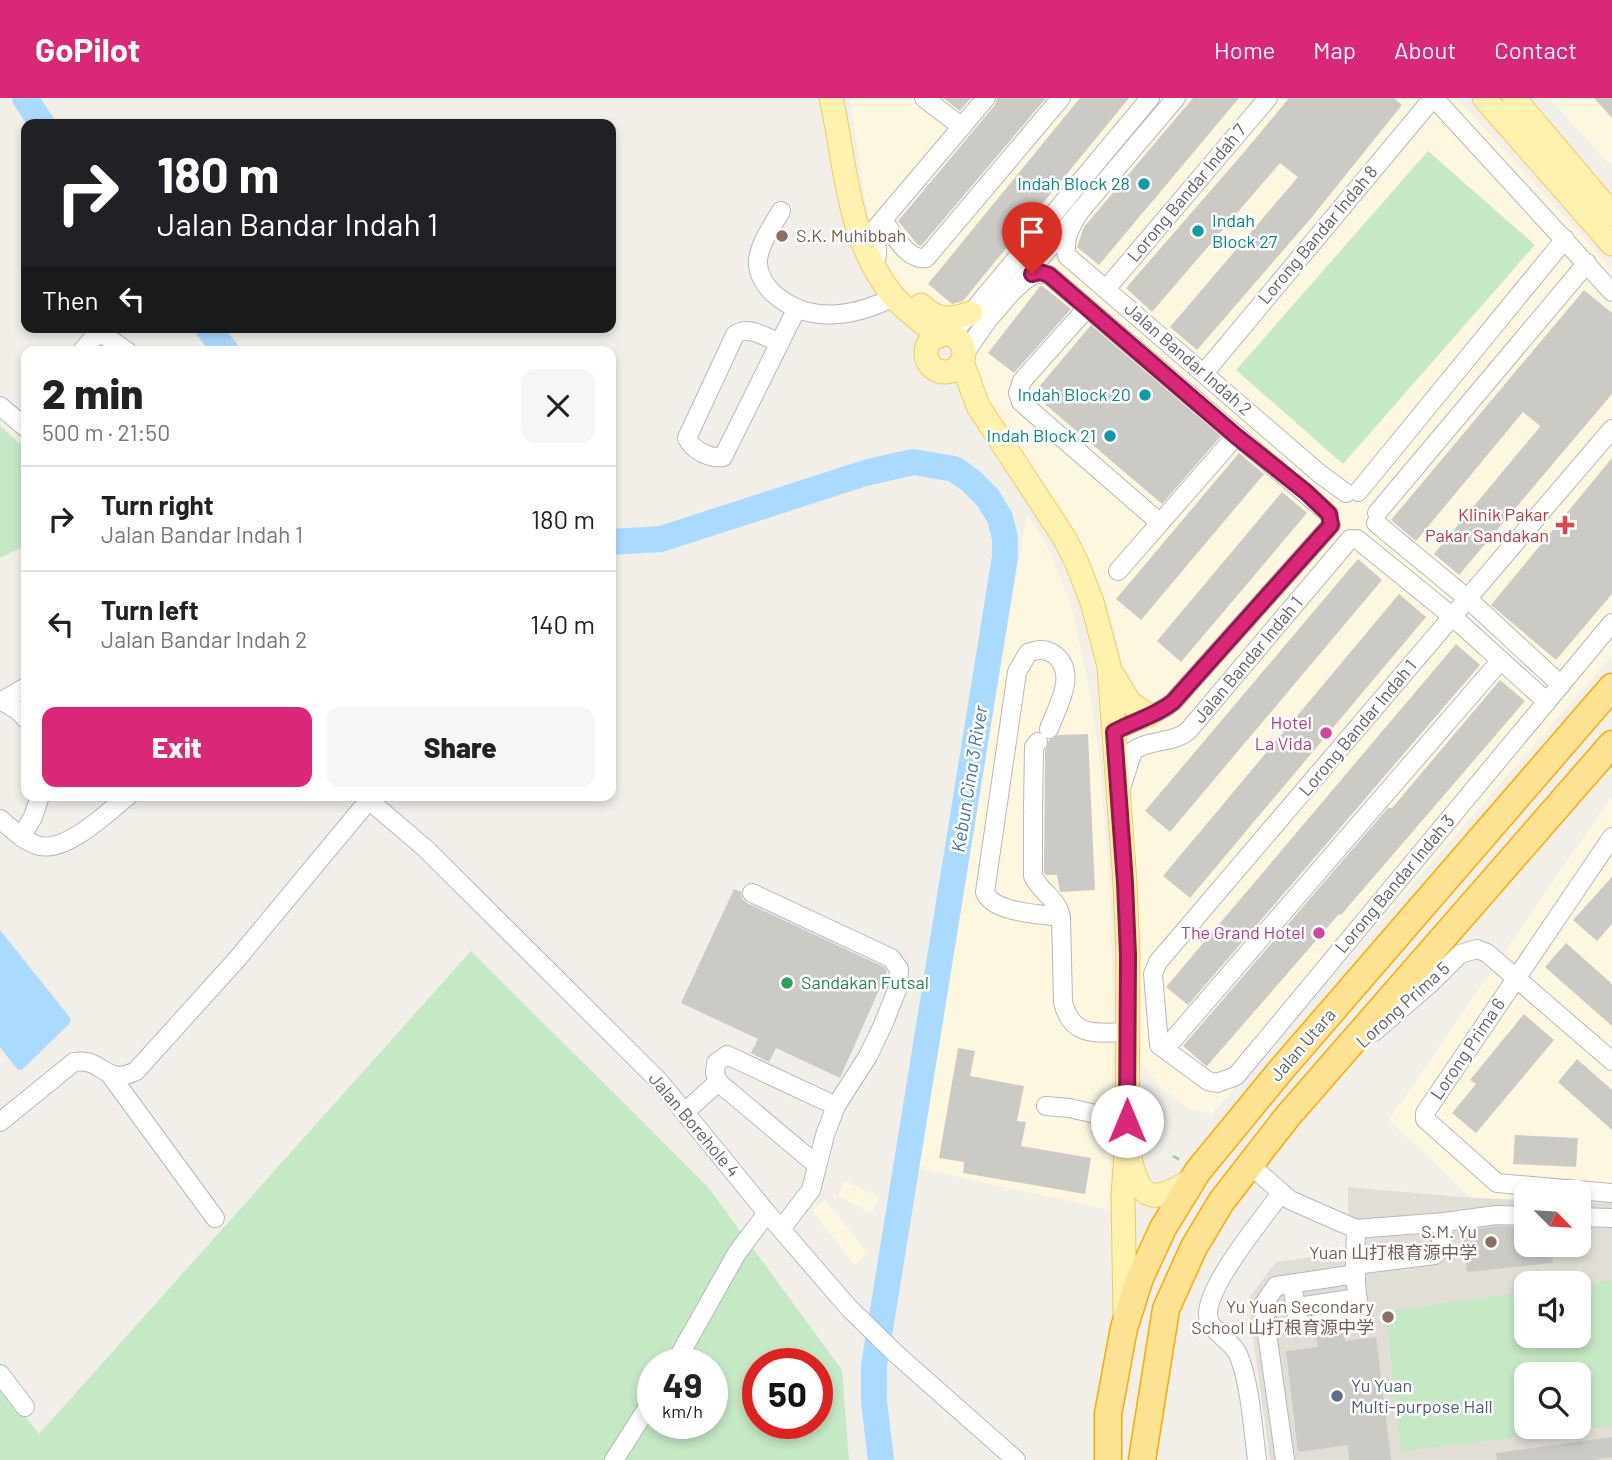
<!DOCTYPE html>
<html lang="en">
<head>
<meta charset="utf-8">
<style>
  :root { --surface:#fff; --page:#f6f6f6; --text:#222; --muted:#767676; --line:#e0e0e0; --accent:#db2777 }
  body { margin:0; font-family:Barlow,"Noto Sans SC",sans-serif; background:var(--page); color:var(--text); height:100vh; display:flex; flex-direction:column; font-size:26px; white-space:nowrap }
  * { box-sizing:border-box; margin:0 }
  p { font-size:23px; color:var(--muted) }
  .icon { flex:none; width:38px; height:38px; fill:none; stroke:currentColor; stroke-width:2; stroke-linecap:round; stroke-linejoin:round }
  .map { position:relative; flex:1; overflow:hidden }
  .sheet { position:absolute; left:21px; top:248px; width:595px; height:455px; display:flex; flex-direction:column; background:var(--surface); border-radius:14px; box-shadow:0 4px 10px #0003 }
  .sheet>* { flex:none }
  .hud { position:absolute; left:21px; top:21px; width:595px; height:214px; border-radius:14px; box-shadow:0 4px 10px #0003; background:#202124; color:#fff; overflow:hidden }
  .needle { width:46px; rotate:114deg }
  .fabs { position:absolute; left:1514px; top:1082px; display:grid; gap:14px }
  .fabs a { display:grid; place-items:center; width:77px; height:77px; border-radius:14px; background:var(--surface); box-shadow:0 4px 10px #0003; font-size:35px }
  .speed { position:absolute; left:637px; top:1250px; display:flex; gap:14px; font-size:35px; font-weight:700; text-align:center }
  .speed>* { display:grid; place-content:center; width:91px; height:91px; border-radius:50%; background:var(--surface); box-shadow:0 4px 10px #0003; line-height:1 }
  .speed small { font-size:18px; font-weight:400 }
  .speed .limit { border:10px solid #d22; background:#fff; color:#111 }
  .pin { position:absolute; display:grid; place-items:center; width:60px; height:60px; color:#fff; margin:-72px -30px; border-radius:50% 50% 50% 0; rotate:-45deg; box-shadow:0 0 7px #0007 }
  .pin .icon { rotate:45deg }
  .me { position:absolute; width:77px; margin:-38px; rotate:0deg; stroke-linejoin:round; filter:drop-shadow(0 0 5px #0008) }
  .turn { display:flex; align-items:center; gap:24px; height:147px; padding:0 21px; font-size:32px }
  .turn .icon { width:91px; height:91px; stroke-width:2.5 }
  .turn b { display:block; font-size:49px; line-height:60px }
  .then { display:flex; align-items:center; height:66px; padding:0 21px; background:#0003; gap:14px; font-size:26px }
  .round { display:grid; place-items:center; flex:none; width:74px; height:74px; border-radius:14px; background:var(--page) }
  .head { display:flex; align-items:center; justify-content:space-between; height:119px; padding:0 21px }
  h1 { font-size:42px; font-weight:800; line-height:52px }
  .cta { display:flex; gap:14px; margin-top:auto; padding:14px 21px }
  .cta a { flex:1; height:80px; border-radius:14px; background:var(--accent); color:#fff; font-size:28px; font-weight:800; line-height:80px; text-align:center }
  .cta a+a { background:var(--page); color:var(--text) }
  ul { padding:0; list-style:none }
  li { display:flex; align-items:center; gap:21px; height:105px; padding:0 21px; border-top:2px solid var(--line) }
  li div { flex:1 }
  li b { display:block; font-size:26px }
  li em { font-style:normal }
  header { display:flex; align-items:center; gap:42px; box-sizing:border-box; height:98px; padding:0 35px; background:var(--accent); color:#fff }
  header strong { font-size:33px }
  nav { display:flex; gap:38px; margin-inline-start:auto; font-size:24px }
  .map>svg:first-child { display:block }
</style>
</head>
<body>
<header>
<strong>GoPilot</strong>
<nav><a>Home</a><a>Map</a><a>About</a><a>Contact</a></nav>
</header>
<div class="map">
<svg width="1612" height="1362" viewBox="0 0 1612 1362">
  <rect width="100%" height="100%" fill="#f1efe8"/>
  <g fill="#fef7e0">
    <path d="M850 0H1457L1612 171V558L1212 1016 1189 1011 1162 991 1138 961 1120 553 1102 492 1083 452 938 228 905 194 889 173 876 148 866 107Z"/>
    <path d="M1549 0H1612V69Z"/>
    <path d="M1027 416 1047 448 1070 504 1088 583 1100 665 1110 790 1113 913 1110 1112 918 1070 944 918 959 810Z"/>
    <path d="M1612 698V1105L1579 1104 1578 1094H1526V1102L1472 1100 1389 1022Z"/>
    <path d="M845 1083 879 1099 871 1115 838 1098Z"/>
    <path d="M825 1102 868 1155 855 1167 812 1113Z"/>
  </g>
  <path fill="#e1ded6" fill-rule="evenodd" d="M1348 1089 1472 1100 1526 1102V1146H1578L1579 1104 1612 1105V1362H1270L1248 1201 1276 1164 1349 1154ZM1526 1185H1578V1237H1526ZM1526 1276H1578V1328H1526Z"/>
  <g fill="#c5e8c5" fill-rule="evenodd">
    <path d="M1428 53 1535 147 1343 366 1236 272Z"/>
    <path d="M0 328 26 351V447L0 460Z"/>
    <path d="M471 853 708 1089 842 1272 849 1362H0V1287L39 1336ZM653 1265H712V1325H653ZM758 1265H817V1325H758Z"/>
    <path d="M1612 1182V1328L1401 1353 1386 1213 1526 1194V1237H1578L1579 1187ZM1526 1276H1578V1328H1526Z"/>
  </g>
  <path fill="#aadaff" d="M0 832 71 921 69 926 23 971 18 972 0 949Z"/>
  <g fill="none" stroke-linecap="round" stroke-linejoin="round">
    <g stroke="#aadaff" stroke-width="26">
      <path d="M25 0 42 26"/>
      <path d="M207 229 227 254"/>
      <path d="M611 444 661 441 865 375 913 364 954 371 970 382 988 400 1000 420 1005 440V459L874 1268V1304L881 1362"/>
    </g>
  </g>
  <g fill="#cccac5">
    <path d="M943 0H971L960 13Z"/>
    <path d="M997 0H1046L921 148 918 147 898 123 995 7Z"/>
    <path d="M1080 0H1129L963 203 952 206 928 186Z"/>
    <path d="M1193 0H1239L1099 167 1077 149 1084 129Z"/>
    <path d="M1289 0H1394L1402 7 1312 119 1197 252 1170 229 1298 79 1280 65 1152 214 1126 190 1245 53Z"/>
    <path d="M1594 0H1612V20Z"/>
    <path d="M1041 187 1071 211 1014 275 988 255Z"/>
    <path d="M1584 192 1612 215V296L1459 477 1434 456 1539 330 1540 328 1523 314 1416 443 1391 422Z"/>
    <path d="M1091 227 1221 338 1162 406 1033 296Z"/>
    <path d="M1239 355 1264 376 1141 522 1116 501Z"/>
    <path d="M1612 360V496L1556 562 1491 507Z"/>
    <path d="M1282 394 1307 415 1181 564 1157 543Z"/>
    <path d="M1358 461 1382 482 1170 734 1145 713Z"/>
    <path d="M1399 496 1426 519 1190 800 1163 778Z"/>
    <path d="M1456 546 1480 567 1188 907 1166 889Z"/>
    <path d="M1500 582 1525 603 1341 817 1339 816 1207 968 1205 967 1183 948 1388 710H1392Z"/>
    <path d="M1088 636 1095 792 1060 794 1057 777H1046L1044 775 1045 653 1049 642 1058 637Z"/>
    <path d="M1612 779V826L1597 843 1573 822Z"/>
    <path d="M734 791 741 794 742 801 747 805 884 869 887 874 840 980 776 950 769 964 751 955 758 941 681 905Z"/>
    <path d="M1566 845 1612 886V928L1545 869Z"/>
    <path d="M1524 916 1554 942 1476 1035 1452 1015 1476 986 1470 982Z"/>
    <path d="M958 950 975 953 970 978 1024 988 1017 1023 1026 1024 1021 1048 1091 1060 1085 1096 963 1075 964 1064 939 1060Z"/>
    <path d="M1577 961 1612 992V1032L1558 984Z"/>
    <path d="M1515 1037 1578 1040 1576 1069 1513 1066Z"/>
    <path d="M1497 1128 1526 1129V1146H1551L1553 1165 1467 1174 1463 1133Z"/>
    <path d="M1344 1234 1345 1243 1376 1239 1391 1362H1349L1348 1347 1298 1354 1286 1253 1318 1249 1316 1238Z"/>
    <path d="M1612 1339V1359L1594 1362H1497L1496 1355Z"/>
  </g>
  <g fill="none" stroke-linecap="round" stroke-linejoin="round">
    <g stroke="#b5b8bc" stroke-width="20">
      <g id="minor">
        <path d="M924 0 962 29"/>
        <path d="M1434 0 1612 194"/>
        <path d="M781 113C772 129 760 144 758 162 757 174 764 187 773 195 808 227 854 219 894 199"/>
        <path d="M1080 113C1071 129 1063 139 1067 158L1320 376 1346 395"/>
        <path d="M883 122C893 135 907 163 926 160L1061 0"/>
        <path d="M873 168C882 154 873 144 876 130L986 0"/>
        <path d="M1106 191 1268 0"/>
        <path d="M1012 194C1024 183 1032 172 1049 177L1329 416"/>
        <path d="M1086 211 1022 283 1018 295 1021 304 1159 424"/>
        <path d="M950 237 971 215 1150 0"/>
        <path d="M780 245C767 240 747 226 735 237L687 340C692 352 710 361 723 359L796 212"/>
        <path d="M81 254 95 238 104 237 128 254"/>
        <path d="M964 256 988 222 1176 0"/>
        <path d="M1204 275 1433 0"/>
        <path d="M0 308 26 330"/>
        <path d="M1612 331 1158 864 1153 876 1159 947 1208 983 1217 985 1236 978 1612 525"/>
        <path d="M1358 394 1565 141"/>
        <path d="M1377 415 1587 165"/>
        <path d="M1376 425 1468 501 1561 587"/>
        <path d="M1357 441 1453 519 1547 604"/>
        <path d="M1118 473 1236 338"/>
        <path d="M2 603 17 612 26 621"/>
        <path d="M0 604 26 589"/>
        <path d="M1114 634C1133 623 1156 618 1173 604L1331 427"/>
        <path d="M1122 687 1133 653C1149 641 1172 646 1188 633L1350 441"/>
        <path d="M364 698 426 751 659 983 767 1115 849 1210 895 1255 1016 1362"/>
        <path d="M1033 711 1034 649 1038 644"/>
        <path d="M1033 716V778C1040 794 1058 801 1061 819 1041 816 992 815 985 794L1017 574 1028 555C1037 551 1046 550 1055 557 1078 576 1057 609 1049 631"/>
        <path d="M0 721C12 731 24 744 40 748 67 754 108 714 128 698"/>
        <path d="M21 739 33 719 40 698"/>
        <path d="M1612 739 1425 1015V1021L1497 1085 1612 1095"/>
        <path d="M752 795 891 860 899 871 898 889 883 927 868 958 836 1008 825 1037 811 1092 781 1131"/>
        <path d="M1061 819 1063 904C1071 940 1098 935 1127 934"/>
        <path d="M1374 934 1431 885 1460 856 1477 851 1487 855 1612 963"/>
        <path d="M1165 951 1501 562"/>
        <path d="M111 978 215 1120"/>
        <path d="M718 984 817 1067"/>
        <path d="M1046 1008 1069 1010 1127 1023"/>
        <path d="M685 1014 718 984 715 975 716 965 727 957 836 1008"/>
        <path d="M0 1024 74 964C104 959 104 989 136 973L238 860 369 702"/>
        <path d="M1249 1066 1290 1102 1356 1131 1445 1124 1496 1117 1526 1118"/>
        <path d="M1578 1119 1612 1120"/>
        <path d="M1355 1167 1435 1157 1440 1150 1445 1124"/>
        <path d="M1292 1186 1298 1224 1306 1228 1352 1221 1358 1213 1355 1167 1356 1131"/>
        <path d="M1297 1209 1358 1200"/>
        <path d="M675 1265 737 1155 767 1115"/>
        <path d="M0 1276 25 1309"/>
        <path d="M614 1362 653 1301"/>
        <path d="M1257 1362C1253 1331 1250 1284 1238 1256 1231 1241 1206 1232 1208 1214 1211 1182 1262 1122 1281 1095"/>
        <path d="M1285 1362 1263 1207 1276 1188 1356 1176"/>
      </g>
    </g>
    <g stroke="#f2c960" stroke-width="25">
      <g id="major">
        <path d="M831 0C847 70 846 140 894 199 906 213 924 225 939 238"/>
        <path d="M1484 0 1612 146"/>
        <path d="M1514 0 1612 116"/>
        <path d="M921 207C939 224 949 222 971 215"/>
        <circle cx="945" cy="255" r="19"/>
        <path d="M962 264 978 308 1065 441 1077 465 1092 504 1109 568 1125 785 1128 857 1127 1043 1123 1098 1125 1216"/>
        <path d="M1113 577 1130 605 1148 617"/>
        <path d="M1130 1060C1140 1107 1157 1104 1193 1081"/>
      </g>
    </g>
    <g stroke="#f9ab00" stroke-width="29">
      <g id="highway">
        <path d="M1108 1362V1316L1124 1230 1140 1180 1163 1130 1198 1073 1281 972 1612 589"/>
        <path d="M1142 1362 1166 1211 1194 1149 1221 1104 1287 1019 1612 646"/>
      </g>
    </g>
    <path stroke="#9cc7a9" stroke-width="2.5" stroke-dasharray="7 3.5" stroke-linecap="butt" d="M1173 1058 1182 1063"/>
    <use href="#minor" stroke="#fff" stroke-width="18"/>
    <use href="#major" stroke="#fff2af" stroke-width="23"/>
    <use href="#highway" stroke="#fde293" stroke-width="26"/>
  </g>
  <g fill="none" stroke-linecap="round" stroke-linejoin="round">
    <g stroke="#8e194d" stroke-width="18">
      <path id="route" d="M1032 176 1040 174 1049 177 1236 338 1306 394 1329 416 1331 427 1173 604C1156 618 1133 623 1114 634L1125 785 1128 857 1127 1023"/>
    </g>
    <use href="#route" stroke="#db2777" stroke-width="12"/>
  </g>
  <g fill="#0f9aa8" stroke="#fff" stroke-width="2.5">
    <circle cx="1144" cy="86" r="7"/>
    <circle cx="1198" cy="133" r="7"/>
    <circle cx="1145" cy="297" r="7"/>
    <circle cx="1110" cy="338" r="7"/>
  </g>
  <g fill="#8d6e63" stroke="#fff" stroke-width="2.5">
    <circle cx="782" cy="138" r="7"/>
    <circle cx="1491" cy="1144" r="7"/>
    <circle cx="1388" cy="1219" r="7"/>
  </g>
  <path fill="#e0444e" stroke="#fff" stroke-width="2.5" d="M1561.5 416.5h7v7h7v7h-7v7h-7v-7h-7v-7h7z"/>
  <g fill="#d1479c" stroke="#fff" stroke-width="2.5">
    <circle cx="1326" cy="635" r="7"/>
    <circle cx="1319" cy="835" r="7"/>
  </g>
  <circle fill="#2e9e5b" stroke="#fff" stroke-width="2.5" cx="787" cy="885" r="7"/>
  <circle fill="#5c6f8a" stroke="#fff" stroke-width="2.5" cx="1337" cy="1298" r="7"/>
  <g text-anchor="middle" stroke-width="5" stroke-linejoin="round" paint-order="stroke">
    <g font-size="18" fill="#0d838f" stroke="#fff" text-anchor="end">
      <text x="1130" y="92">Indah Block 28</text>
      <text x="1212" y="129" text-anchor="start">Indah<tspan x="1212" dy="21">Block 27</tspan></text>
      <text x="1131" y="303">Indah Block 20</text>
      <text x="1096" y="344">Indah Block 21</text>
    </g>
    <g font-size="18" fill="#5f6368" stroke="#fff">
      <text transform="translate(1187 95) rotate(-50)" y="6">Lorong Bandar Indah 7</text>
      <text transform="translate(1318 137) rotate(-50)" y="6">Lorong Bandar Indah 8</text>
      <text transform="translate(1188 261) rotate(41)" y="6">Jalan Bandar Indah 2</text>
      <text transform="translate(1248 562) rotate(-50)" y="6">Jalan Bandar Indah 1</text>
      <text transform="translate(1358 630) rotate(-50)" y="6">Lorong Bandar Indah 1</text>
      <text transform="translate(1395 786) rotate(-50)" y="6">Lorong Bandar Indah 3</text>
      <text transform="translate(1403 907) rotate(-42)" y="6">Lorong Prima 5</text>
      <text transform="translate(1303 947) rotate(-49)" y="6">Jalan Utara</text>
      <text transform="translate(1468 951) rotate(-56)" y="6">Lorong Prima 6</text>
      <text transform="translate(694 1027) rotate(50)" y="6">Jalan Borehole 4</text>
    </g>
    <g font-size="18" fill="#785e54" stroke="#fff" text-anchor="end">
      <text x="796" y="144" text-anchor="start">S.K. Muhibbah</text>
      <text x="1477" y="1140">S.M. Yu<tspan x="1477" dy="21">Yuan 山打根育源中学</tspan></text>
      <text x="1374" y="1215">Yu Yuan Secondary<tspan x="1374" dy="21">School 山打根育源中学</tspan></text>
    </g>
    <g font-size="18" fill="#be3a42" stroke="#fff" text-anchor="end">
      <text x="1549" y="423">Klinik Pakar<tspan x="1549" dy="21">Pakar Sandakan</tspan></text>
    </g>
    <g font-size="18" fill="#b23c85" stroke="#fff" text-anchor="end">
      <text x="1312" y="631">Hotel<tspan x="1312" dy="21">La Vida</tspan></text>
      <text x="1305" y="841">The Grand Hotel</text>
    </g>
    <g font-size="18" fill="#27864d" stroke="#fff" text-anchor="start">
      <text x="801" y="891">Sandakan Futsal</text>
    </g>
    <g font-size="18" fill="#4e5e75" stroke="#fff" text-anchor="start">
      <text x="1351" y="1294">Yu Yuan<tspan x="1351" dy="21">Multi-purpose Hall</tspan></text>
    </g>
    <g font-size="19" font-style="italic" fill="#4174aa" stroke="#fff">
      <text transform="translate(969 681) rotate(-81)" y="7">Kebun Cina 3 River</text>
    </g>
  </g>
</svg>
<div class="fabs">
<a><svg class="needle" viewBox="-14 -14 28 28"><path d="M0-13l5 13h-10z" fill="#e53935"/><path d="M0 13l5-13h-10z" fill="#767676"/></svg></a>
<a><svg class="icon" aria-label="sound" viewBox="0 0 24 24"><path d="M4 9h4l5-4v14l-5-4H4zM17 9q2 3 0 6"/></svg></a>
<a><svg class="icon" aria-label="search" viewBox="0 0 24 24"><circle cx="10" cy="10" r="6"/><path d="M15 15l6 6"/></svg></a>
</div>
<div class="speed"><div>49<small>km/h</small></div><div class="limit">50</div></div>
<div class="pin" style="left:1032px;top:176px;background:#d93025"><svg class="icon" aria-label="arrive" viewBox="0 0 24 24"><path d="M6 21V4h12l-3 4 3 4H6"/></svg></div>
<svg class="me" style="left:1127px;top:1023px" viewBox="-20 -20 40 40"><circle r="19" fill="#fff"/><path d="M0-13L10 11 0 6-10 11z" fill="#db2777"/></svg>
<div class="hud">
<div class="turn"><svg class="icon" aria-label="right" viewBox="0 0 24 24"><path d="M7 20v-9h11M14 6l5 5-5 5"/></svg><div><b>180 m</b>Jalan Bandar Indah 1</div></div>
<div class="then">Then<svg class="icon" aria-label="left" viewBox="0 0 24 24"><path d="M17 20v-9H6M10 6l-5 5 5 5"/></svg></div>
</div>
<section class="sheet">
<div class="head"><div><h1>2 min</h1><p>500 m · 21:50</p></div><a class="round"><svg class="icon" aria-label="close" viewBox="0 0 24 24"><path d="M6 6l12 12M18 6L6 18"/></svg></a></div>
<ul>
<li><svg class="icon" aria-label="right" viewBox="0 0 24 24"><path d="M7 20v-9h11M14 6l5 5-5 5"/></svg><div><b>Turn right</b><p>Jalan Bandar Indah 1</p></div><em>180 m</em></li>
<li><svg class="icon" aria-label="left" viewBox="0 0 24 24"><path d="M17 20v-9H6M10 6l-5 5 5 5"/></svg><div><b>Turn left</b><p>Jalan Bandar Indah 2</p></div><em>140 m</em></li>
</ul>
<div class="cta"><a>Exit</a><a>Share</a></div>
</section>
</div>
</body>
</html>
